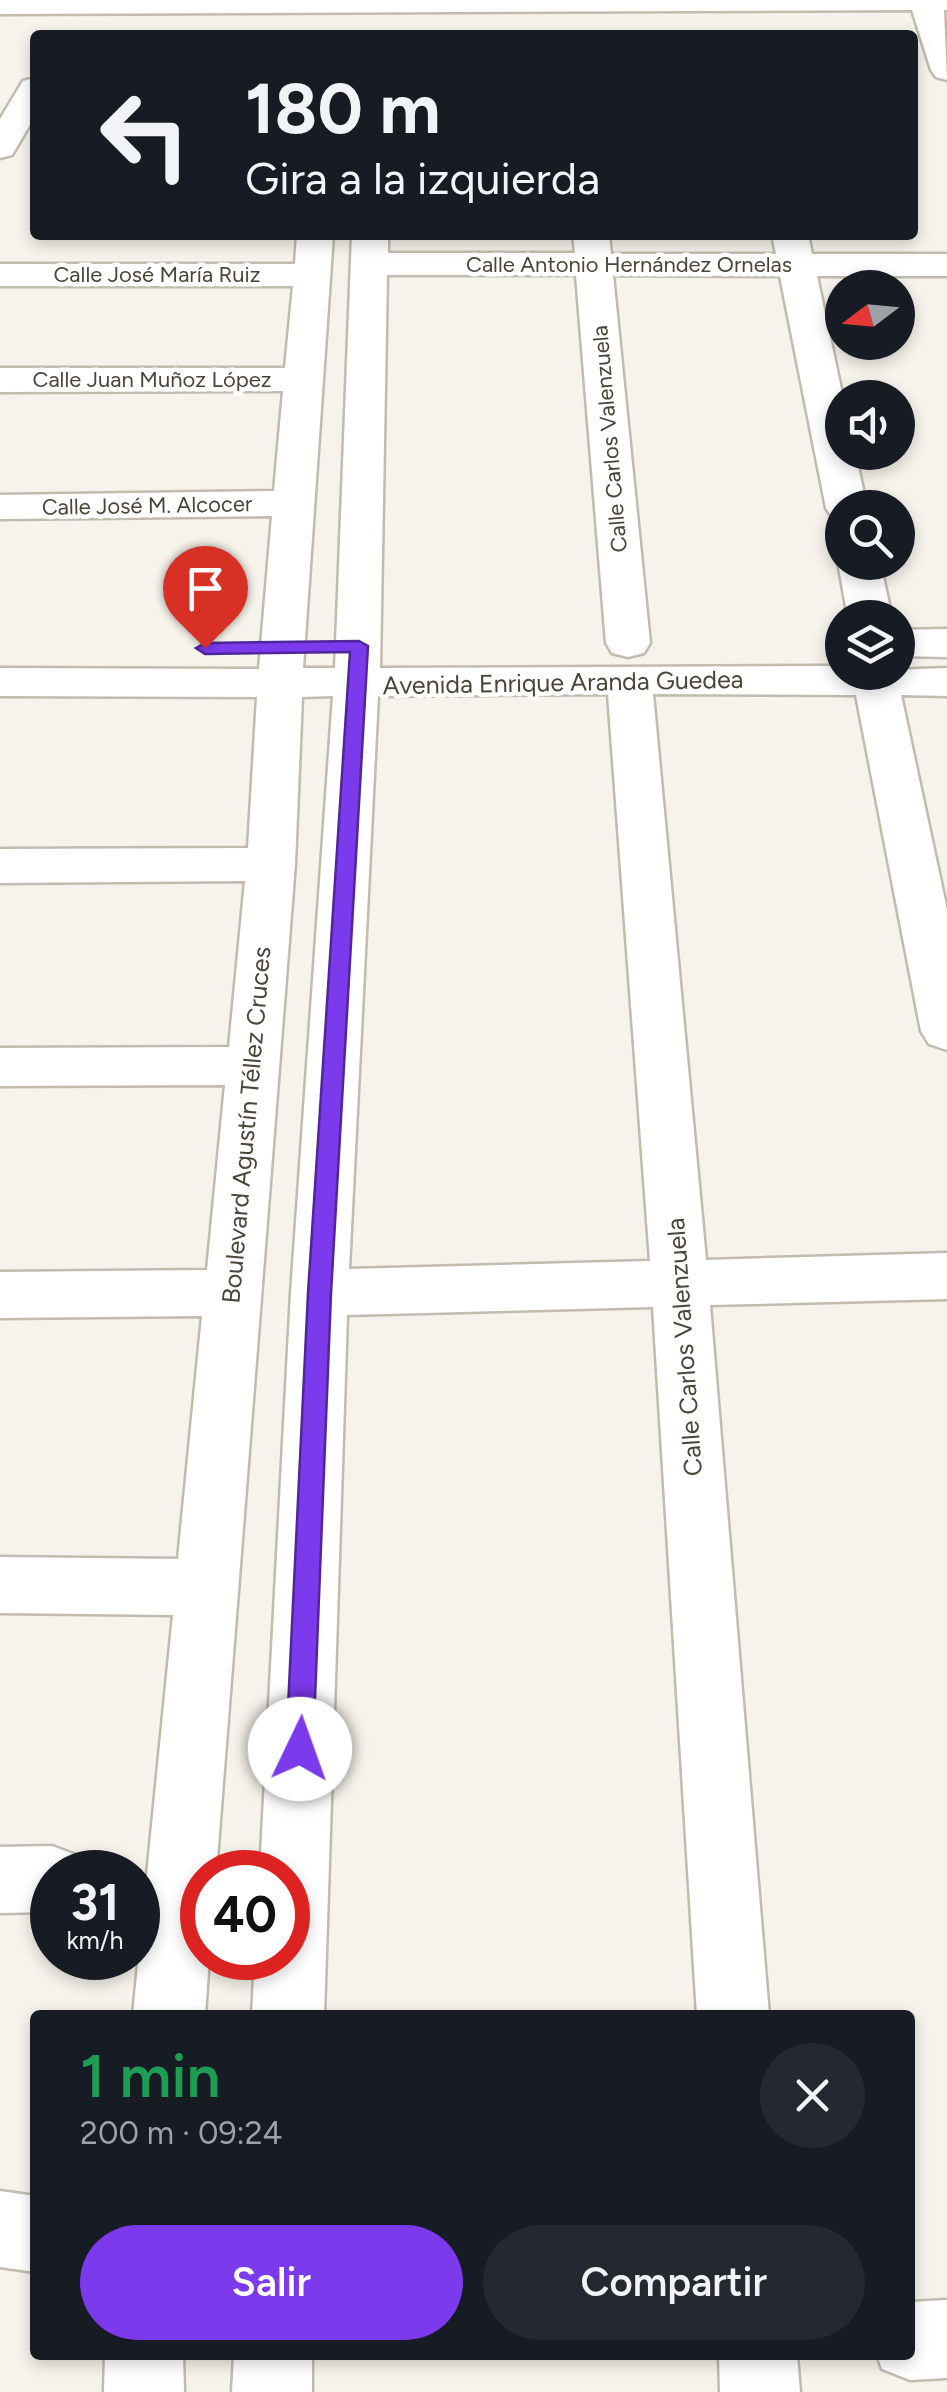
<!DOCTYPE html>
<html lang="es">
<head>
<meta charset="utf-8">
<style>
  :root { --surface:#171b24; --page:#242831; --text:#f1f3f6; --muted:#9ea1a6; --accent:#7c3aed }
  body { margin:0; font-family:Figtree,sans-serif; background:var(--page); color:var(--text); height:100vh; display:flex; flex-direction:column; font-size:38px; white-space:nowrap }
  * { box-sizing:border-box; margin:0 }
  p { font-size:32px; color:var(--muted) }
  .icon { flex:none; width:55px; height:55px; fill:none; stroke:currentColor; stroke-width:2; stroke-linecap:round; stroke-linejoin:round }
  .map { position:relative; flex:1; overflow:hidden }
  .sheet { position:absolute; left:30px; top:2010px; width:885px; height:350px; display:flex; flex-direction:column; background:var(--surface); border-radius:10px; box-shadow:0 5px 15px #0003 }
  .sheet>* { flex:none }
  .top-card { position:absolute; left:30px; top:30px; width:888px; height:210px; border-radius:10px; box-shadow:0 5px 15px #0003; background:#171b24; color:var(--text); overflow:hidden }
  .needle { width:65px; rotate:254deg }
  .tools { position:absolute; left:825px; top:270px; display:grid; gap:20px }
  .tools a { display:grid; place-items:center; width:90px; height:90px; border-radius:50%; background:var(--surface); box-shadow:0 5px 15px #0003; font-size:50px }
  .speed { position:absolute; left:30px; top:1850px; display:flex; gap:20px; font-size:50px; font-weight:700; text-align:center }
  .speed>* { display:grid; place-content:center; width:130px; height:130px; border-radius:50%; background:var(--surface); box-shadow:0 5px 15px #0003; line-height:1 }
  .speed small { font-size:25px; font-weight:400 }
  .speed .limit { border:15px solid #d22; background:#fff; color:#111 }
  .pin { position:absolute; display:grid; place-items:center; width:85px; height:85px; color:#fff; margin:-102px -42px; border-radius:50% 50% 50% 0; rotate:-45deg; box-shadow:0 0 10px #0007 }
  .pin .icon { rotate:45deg }
  .me { position:absolute; width:110px; margin:-55px; rotate:3deg; stroke-linejoin:round; filter:drop-shadow(0 0 8px #0008) }
  .turn { display:flex; align-items:center; gap:35px; height:210px; padding:0 50px; font-size:45px }
  .turn .icon { width:130px; height:130px; stroke-width:2.5 }
  .turn b { display:block; font-size:70px; line-height:85px }
  .round { display:grid; place-items:center; flex:none; width:105px; height:105px; border-radius:52px; background:var(--page) }
  .head { display:flex; align-items:center; justify-content:space-between; height:170px; padding:0 50px }
  h1 { font-size:60px; font-weight:600; line-height:75px; color:#1e9e55 }
  .primary-button { display:flex; gap:20px; margin-top:auto; padding:20px 50px }
  .primary-button a { flex:1; height:115px; border-radius:60px; background:var(--accent); color:#fff; font-size:40px; font-weight:600; line-height:115px; text-align:center }
  .primary-button a+a { background:var(--page); color:var(--text) }
  .map>svg:first-child { display:block }
</style>
</head>
<body>
<div class="map">
<svg width="947" height="2392" viewBox="0 0 947 2392">
  <rect width="100%" height="100%" fill="#f6f3ec"/>
  <g fill="none" stroke-linecap="round" stroke-linejoin="round">
    <g stroke="#c2bbae" stroke-width="5">
      <g id="minor">
        <path d="M0 0H947V10H944L947 80 936 77 931 70 912 10 0 14Z"/>
        <path d="M35 78V116L12 155 0 158V119L23 81Z"/>
        <path d="M297 235H333L303 668H335L352 235H388V253H575L573 235H609L611 254H776L772 235H808L812 254H947V276H817L843 398 842 452H855L867 508H842V519L832 517 826 508 780 276 613 275 650 643 644 653 628 657 612 653 606 643 576 275H387L380 668 829 666 842 667V672L947 668V696L901 695 947 910V1050L929 1044 921 1031 856 695 653 694 706 1260 947 1253V1299L710 1305 769 2015H697L653 1307 347 1315 324 2015H252L255 1958H288V1872H260L291 1293 333 696 302 697 295 864 216 1872H202V1958H209L205 2015H133L173 1615 0 1613V1557L178 1559 202 1316 0 1318V1272L207 1270 225 1085 0 1086V1048L229 1047 245 881 0 883V849L248 848 257 697 0 696V668L259 669 272 516 0 519V495L274 491 283 391 0 392V368H285L293 286H0V264H295ZM608 694 650 1261 349 1269 378 696Z"/>
        <path d="M842 555V562H880L892 618H848L838 562Z"/>
        <path d="M947 629V657L898 656V630Z"/>
        <path d="M52 1846 76 1855 84 1872H52V1912L0 1913V1847Z"/>
        <path d="M0 2191 35 2196V2272L0 2267Z"/>
        <path d="M947 2300V2378L910 2380 882 2369 877 2355H910V2302Z"/>
        <path d="M105 2355H183L184 2392H104Z"/>
        <path d="M234 2355H312V2392H232Z"/>
        <path d="M719 2355H797L800 2392H720Z"/>
      </g>
    </g>
    <use href="#minor" fill="#fff" fill-rule="evenodd"/>
  </g>
  <path fill="#7c3aed" stroke="#51269a" stroke-width="2.5" d="M359 641 368 646 331 1293 313 1749 309 1758 300 1762 290 1758 286 1749 308 1293 350 652 205 654 196 648 205 643Z"/>
  <g text-anchor="middle" stroke-width="9" stroke-linejoin="round" paint-order="stroke">
    <g font-size="22" fill="#4b4439" stroke="#fff">
      <text x="629" y="272">Calle Antonio Hernández Ornelas</text>
      <text x="157" y="282">Calle José María Ruiz</text>
      <text x="152" y="387">Calle Juan Muñoz López</text>
      <text transform="translate(609 439) rotate(-95)" y="8">Calle Carlos Valenzuela</text>
      <text transform="translate(147 505) rotate(-1)" y="8">Calle José M. Alcocer</text>
    </g>
    <g font-size="25" fill="#4b4439" stroke="#fff">
      <text transform="translate(563 682) rotate(-1)" y="9">Avenida Enrique Aranda Guedea</text>
      <text transform="translate(246 1125) rotate(-85)" y="9">Boulevard Agustín Téllez Cruces</text>
      <text transform="translate(684 1347) rotate(-94)" y="9">Calle Carlos Valenzuela</text>
    </g>
  </g>
</svg>
<div class="tools">
<a><svg class="needle" viewBox="-14 -14 28 28"><path d="M0-13l5 13h-10z" fill="#e53935"/><path d="M0 13l5-13h-10z" fill="#9ea1a6"/></svg></a>
<a><svg class="icon" aria-label="sound" viewBox="0 0 24 24"><path d="M4 9h4l5-4v14l-5-4H4zM17 9q2 3 0 6"/></svg></a>
<a><svg class="icon" aria-label="search" viewBox="0 0 24 24"><circle cx="10" cy="10" r="6"/><path d="M15 15l6 6"/></svg></a>
<a><svg class="icon" aria-label="layers" viewBox="0 0 24 24"><path d="M12 4l9 5-9 5-9-5zM3 14l9 5 9-5"/></svg></a>
</div>
<div class="speed"><div>31<small>km/h</small></div><div class="limit">40</div></div>
<div class="pin" style="left:205px;top:648px;background:#d93025"><svg class="icon" aria-label="arrive" viewBox="0 0 24 24"><path d="M6 21V4h12l-3 4 3 4H6"/></svg></div>
<svg class="me" style="left:300px;top:1749px" viewBox="-20 -20 40 40"><circle r="19" fill="#fff"/><path d="M0-13L10 11 0 6-10 11z" fill="#7c3aed"/></svg>
<div class="top-card">
<div class="turn"><svg class="icon" aria-label="left" viewBox="0 0 24 24"><path d="M17 20v-9H6M10 6l-5 5 5 5"/></svg><div><b>180 m</b>Gira a la izquierda</div></div>
</div>
<section class="sheet">
<div class="head"><div><h1>1 min</h1><p>200 m · 09:24</p></div><a class="round"><svg class="icon" aria-label="close" viewBox="0 0 24 24"><path d="M6 6l12 12M18 6L6 18"/></svg></a></div>
<div class="primary-button"><a>Salir</a><a>Compartir</a></div>
</section>
</div>
</body>
</html>
